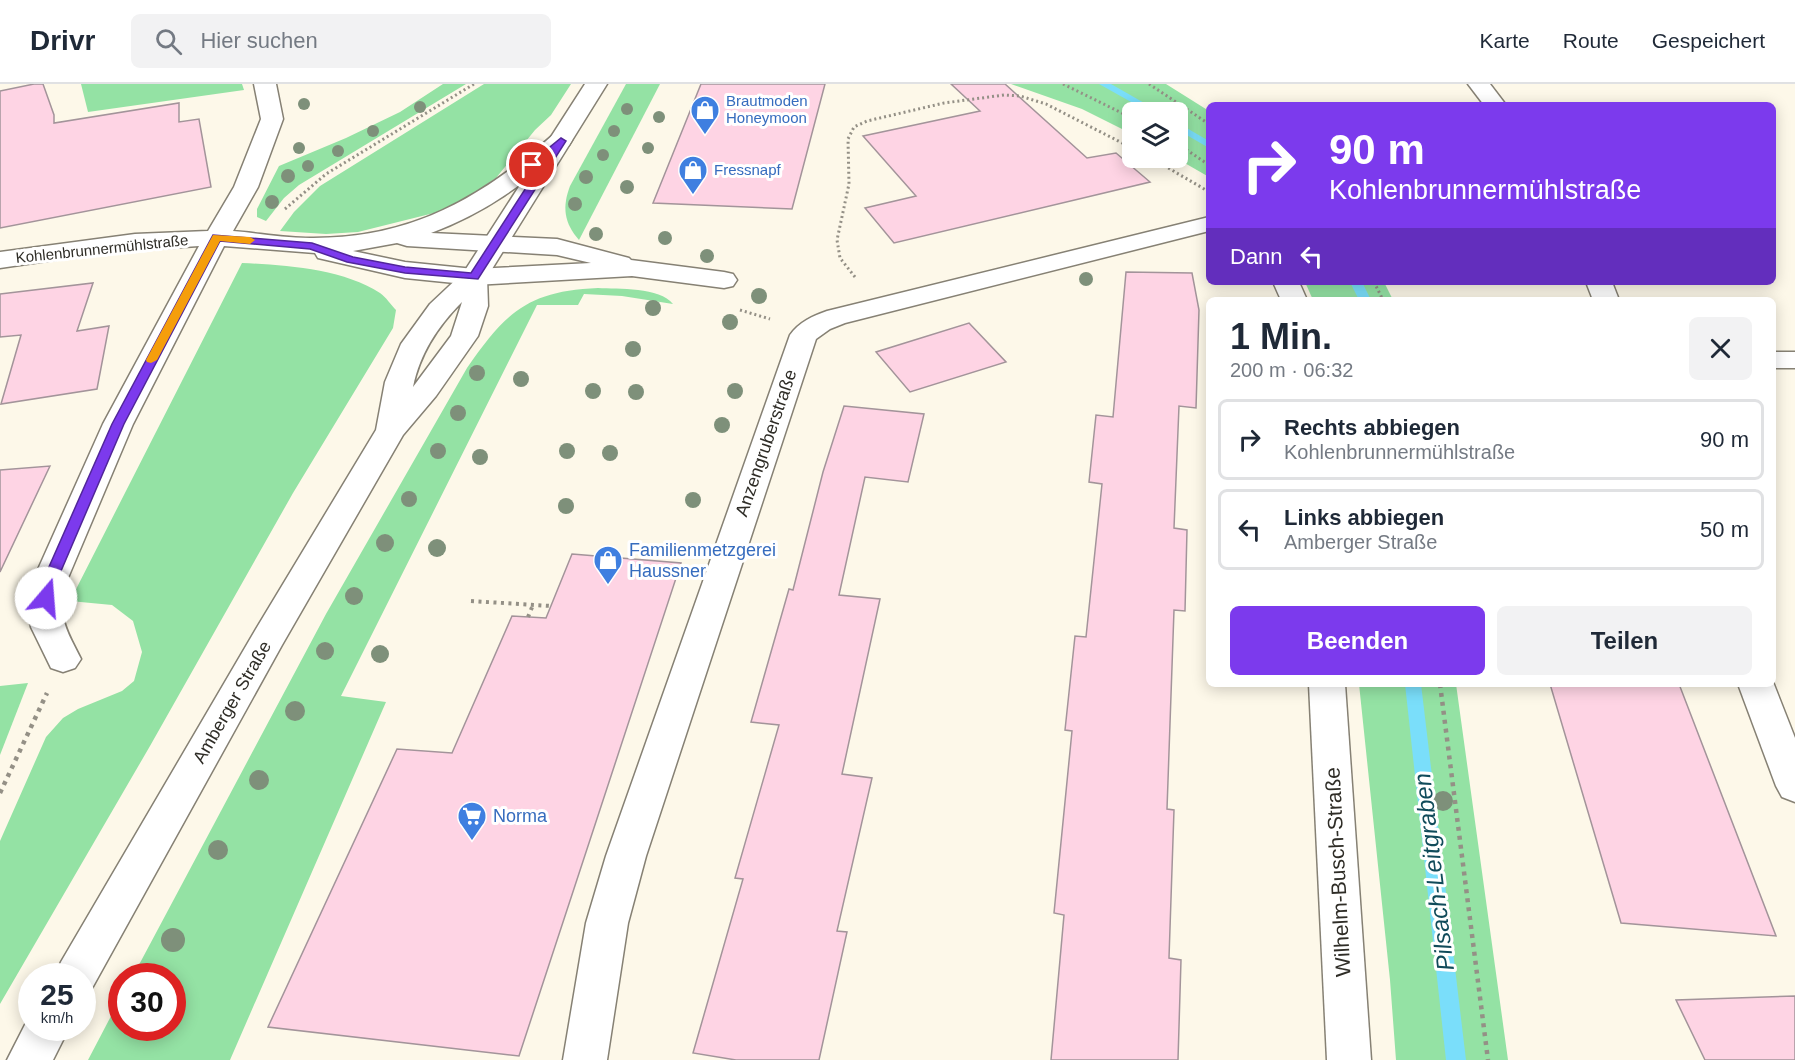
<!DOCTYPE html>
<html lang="de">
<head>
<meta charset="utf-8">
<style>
  :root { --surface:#fff; --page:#f2f2f3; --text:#1f2937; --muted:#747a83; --line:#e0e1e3; --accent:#7c3aed }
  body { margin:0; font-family:Helvetica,sans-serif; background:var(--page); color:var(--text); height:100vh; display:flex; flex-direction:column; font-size:22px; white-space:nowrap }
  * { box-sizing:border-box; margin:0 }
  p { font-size:20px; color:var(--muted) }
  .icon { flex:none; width:33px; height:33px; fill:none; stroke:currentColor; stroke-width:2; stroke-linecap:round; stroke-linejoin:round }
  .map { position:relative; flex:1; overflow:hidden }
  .sheet { position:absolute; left:1206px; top:213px; width:570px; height:390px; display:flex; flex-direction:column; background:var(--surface); border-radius:9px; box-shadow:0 3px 15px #0003 }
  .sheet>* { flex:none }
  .guide { position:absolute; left:1206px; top:18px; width:570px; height:183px; border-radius:9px; box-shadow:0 3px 15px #0003; background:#7c3aed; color:#fff; overflow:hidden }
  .buttons { position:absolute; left:1122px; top:18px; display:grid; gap:12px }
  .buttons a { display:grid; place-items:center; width:66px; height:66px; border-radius:9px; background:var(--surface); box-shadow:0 3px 15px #0003; font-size:30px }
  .speed { position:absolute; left:18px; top:879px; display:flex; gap:12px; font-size:30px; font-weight:700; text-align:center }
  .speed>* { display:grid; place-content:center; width:78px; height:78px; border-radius:50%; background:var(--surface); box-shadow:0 3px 15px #0003; line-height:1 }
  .speed small { font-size:15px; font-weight:400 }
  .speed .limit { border:9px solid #d22; background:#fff; color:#111 }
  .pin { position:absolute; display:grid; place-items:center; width:51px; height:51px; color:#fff; margin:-26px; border:3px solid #fff; border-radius:50%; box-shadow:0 2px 6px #0007 }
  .me { position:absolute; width:66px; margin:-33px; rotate:18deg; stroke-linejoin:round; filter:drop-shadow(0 0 4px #0008) }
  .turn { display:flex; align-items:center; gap:21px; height:126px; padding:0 24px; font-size:27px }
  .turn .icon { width:78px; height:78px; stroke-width:2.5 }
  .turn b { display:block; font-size:42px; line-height:51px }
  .then { display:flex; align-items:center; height:57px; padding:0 24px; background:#0003; gap:12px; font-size:22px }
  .round { display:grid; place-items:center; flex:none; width:63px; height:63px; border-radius:9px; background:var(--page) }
  .head { display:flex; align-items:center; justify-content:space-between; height:102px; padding:0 24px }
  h1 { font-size:36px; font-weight:700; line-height:45px }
  .primary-button { display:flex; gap:12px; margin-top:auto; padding:12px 24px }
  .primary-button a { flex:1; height:69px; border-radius:9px; background:var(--accent); color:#fff; font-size:24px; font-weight:700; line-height:69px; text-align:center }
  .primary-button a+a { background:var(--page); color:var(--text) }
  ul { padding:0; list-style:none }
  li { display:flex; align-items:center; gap:18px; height:81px; margin:0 12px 9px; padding:0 12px; border:3px solid var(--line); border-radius:9px }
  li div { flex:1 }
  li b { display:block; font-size:22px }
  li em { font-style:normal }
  header { display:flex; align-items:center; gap:36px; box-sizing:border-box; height:84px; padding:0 30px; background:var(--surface); border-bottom:2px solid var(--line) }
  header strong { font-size:28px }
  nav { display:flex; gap:33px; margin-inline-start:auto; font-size:21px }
  .search { width:420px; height:54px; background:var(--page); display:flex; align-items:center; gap:15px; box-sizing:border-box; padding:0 21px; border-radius:9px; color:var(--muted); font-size:22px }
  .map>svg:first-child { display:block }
</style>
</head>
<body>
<header>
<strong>Drivr</strong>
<div class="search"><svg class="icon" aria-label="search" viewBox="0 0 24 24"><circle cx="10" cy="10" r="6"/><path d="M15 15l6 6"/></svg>Hier suchen</div>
<nav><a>Karte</a><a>Route</a><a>Gespeichert</a></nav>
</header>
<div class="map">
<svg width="1795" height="976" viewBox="0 0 1795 976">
  <rect width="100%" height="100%" fill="#fdf8e9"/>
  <g fill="#94e2a4">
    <path d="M81 0H242L244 6 88 28Z"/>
    <path d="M443 0H466L299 101 284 114 266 137 257 133V125L279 82 346 54 400 28Z"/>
    <path d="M484 0H571L551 31 535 46 496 94 465 115 438 128 358 148 326 150 280 147 294 128 320 102Z"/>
    <path d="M626 0H660L579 156C564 139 562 123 570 102Z"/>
    <path d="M1011 0H1166L1209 27V93L1176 74 1178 28H1132V50L1082 25Z"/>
    <path d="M242 179C285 181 343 185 380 209 386 213 391 221 396 226L393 244 293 409 150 662 0 920V757L46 653 63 634 78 625 122 607 134 597 142 568 133 537 112 521 70 517Z"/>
    <path d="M1305 198H1384L1393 216H1313Z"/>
    <path d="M598 204C618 205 660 203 673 220L622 212 584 210 578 221H537L341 612 386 618 230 976H88L121 913 122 944H172V892H133L326 530 467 284C506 228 528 207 598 204Z"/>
    <path d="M28 599 0 671V602Z"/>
    <path d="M1359 600H1456L1508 976H1396L1390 896Z"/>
  </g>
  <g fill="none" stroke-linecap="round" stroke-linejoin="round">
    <g fill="#7adefa" fill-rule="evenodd">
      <path d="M1099 0H1111L1160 28H1149Z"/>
      <path d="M1178 39 1209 57V64L1178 46Z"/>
      <path d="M1350 198H1362L1371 216H1359Z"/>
      <path d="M1405 600H1421L1466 976H1446Z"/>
    </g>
  </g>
  <g fill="#fed4e4" stroke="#a3949a" stroke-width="1.5">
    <path d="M34 0H43L54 31V39L179 19V38L199 35 211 103 0 144V7Z"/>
    <path d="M701 0H825L792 125 653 119Z"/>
    <path d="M951 0H1005L1087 74 1116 69 1150 98 894 159 865 124 916 112 863 52 980 27Z"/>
    <path d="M1126 188 1192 189 1199 226 1196 324 1179 322 1174 444 1187 446 1185 527 1174 526 1167 725 1174 726 1169 874 1181 876 1178 976H1051L1064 831 1054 829 1072 647 1065 646 1075 552 1086 553 1102 400 1089 398 1096 331 1113 333Z"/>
    <path d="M93 199 77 247 109 242 97 305 1 320 21 251 0 253V210Z"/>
    <path d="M969 239 1006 278 910 308 876 268Z"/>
    <path d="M844 322 924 330 908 398 865 393 839 511 880 515 842 690 872 694 837 847 847 848 819 976H736L693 969 743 795 735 794 779 641 751 638 789 505 793 506 823 388Z"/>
    <path d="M50 382 0 488V386Z"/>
    <path d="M572 470 681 479 519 972 268 943 397 665 452 669 512 532 546 534Z"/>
    <path d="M1550 600H1679L1776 852 1621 839Z"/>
    <path d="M1795 912V976H1705L1676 916Z"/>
  </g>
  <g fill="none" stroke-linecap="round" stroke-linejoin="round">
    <g stroke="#868174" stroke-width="3">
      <g id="minor">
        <path d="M254 0H276L283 35 258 103 233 147C258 149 284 154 310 154 410 155 480 115 553 51L561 49 569 51 572 56 569 61C527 98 485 129 431 149L557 155 629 174 631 176 724 188 733 190 737 196 733 202 724 204 632 192 474 201 405 194 318 174 315 169 224 162 133 340 65 501C59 537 65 543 81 575L75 584 63 588 51 584 31 543 27 526 31 501 103 340 199 162 108 168 0 184V168L135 150 208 147 234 103 261 35ZM397 159 407 162 557 171 591 179 474 185 405 178 353 167Z"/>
        <path d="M1468 0H1490L1506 21H1484Z"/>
        <path d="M1209 133V147L845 239 830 245 816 255 646 772 628 839 607 976H563L586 839 606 772 790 251C799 238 813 232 827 227Z"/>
        <path d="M1273 198H1299L1307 216H1281Z"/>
        <path d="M1586 198H1612L1619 216H1593Z"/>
        <rect x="1773" y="268" width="22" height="16"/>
        <path d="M1773 598 1795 654V718L1782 713 1776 702 1738 600Z"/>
        <path d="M1309 600H1345L1371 976H1327Z"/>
      </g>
    </g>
    <g stroke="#868174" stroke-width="3">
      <g id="major">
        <path d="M585 0H607L487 193 488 222 478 252 436 312 403 351 282 561 91 906 82 909V892H55L61 878 256 545 376 346 385 298 401 260 430 220 464 188ZM462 218 451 252 413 303C420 269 438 242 462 218Z"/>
        <path d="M31 929 32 944H69L53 976H7Z"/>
      </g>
    </g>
    <g stroke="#949086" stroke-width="3" stroke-dasharray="2 3" stroke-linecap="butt">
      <path d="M1063 0 1132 34"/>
      <path d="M1149 0 1209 40"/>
      <path d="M1178 60 1209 81"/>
      <path d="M1151 74 1206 106"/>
      <path d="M285 125 326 90 474 0"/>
      <path d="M855 193 840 174 837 156 849 100 848 55 854 43 867 37 944 19 1004 11 1020 12 1046 20 1132 64"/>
      <path d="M1374 198 1383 216"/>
      <path d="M740 226 770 235"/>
    </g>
    <g stroke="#949086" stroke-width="4" stroke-dasharray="3 4.5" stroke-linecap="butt">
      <path d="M471 517 551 522"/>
      <path d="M528 533 533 521"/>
    </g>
    <g stroke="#949086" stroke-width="4.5" stroke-dasharray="4 5" stroke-linecap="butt">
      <path d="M1440 600 1488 976"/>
      <path d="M0 709 47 609"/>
    </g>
    <use href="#minor" fill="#fff" fill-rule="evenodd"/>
    <use href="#major" fill="#fff" fill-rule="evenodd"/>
  </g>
  <g fill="#7e907a">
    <circle cx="304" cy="20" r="6"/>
    <circle cx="420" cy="23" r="6"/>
    <circle cx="627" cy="25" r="6"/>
    <circle cx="659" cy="33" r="6"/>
    <circle cx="373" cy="47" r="6"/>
    <circle cx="614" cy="47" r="6"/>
    <circle cx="299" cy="64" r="6"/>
    <circle cx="648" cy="64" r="6"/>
    <circle cx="338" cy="67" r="6"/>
    <circle cx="603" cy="71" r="6"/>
    <circle cx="308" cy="82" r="6"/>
    <circle cx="288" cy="92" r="7"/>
    <circle cx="586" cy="93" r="7"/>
    <circle cx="627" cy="103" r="7"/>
    <circle cx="272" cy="118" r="7"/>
    <circle cx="575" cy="120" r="7"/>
    <circle cx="596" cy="150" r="7"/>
    <circle cx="665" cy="154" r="7"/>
    <circle cx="707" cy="172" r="7"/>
    <circle cx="1086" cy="195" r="7"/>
    <circle cx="759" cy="212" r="8"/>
    <circle cx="653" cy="224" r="8"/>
    <circle cx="730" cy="238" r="8"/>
    <circle cx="633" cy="265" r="8"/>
    <circle cx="477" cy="289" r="8"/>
    <circle cx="521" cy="295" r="8"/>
    <circle cx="593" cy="307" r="8"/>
    <circle cx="735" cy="307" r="8"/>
    <circle cx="636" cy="308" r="8"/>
    <circle cx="458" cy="329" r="8"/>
    <circle cx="722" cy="341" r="8"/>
    <circle cx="438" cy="367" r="8"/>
    <circle cx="567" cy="367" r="8"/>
    <circle cx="610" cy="369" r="8"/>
    <circle cx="480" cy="373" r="8"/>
    <circle cx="409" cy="415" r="8"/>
    <circle cx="693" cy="416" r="8"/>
    <circle cx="566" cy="422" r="8"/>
    <circle cx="385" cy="459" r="9"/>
    <circle cx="437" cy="464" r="9"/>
    <circle cx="354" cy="512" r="9"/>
    <circle cx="325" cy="567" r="9"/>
    <circle cx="380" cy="570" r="9"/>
    <circle cx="295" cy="627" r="10"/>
    <circle cx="259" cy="696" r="10"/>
    <circle cx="1443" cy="717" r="10"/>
    <circle cx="218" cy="766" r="10"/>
    <circle cx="173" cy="856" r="12"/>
  </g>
  <path fill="#7c3aed" stroke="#51269a" stroke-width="1.5" d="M561 54 566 57 478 195 405 189 347 178 310 165 220 157 124 340 55 501 51 517H41L39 514 41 501 112 340 213 151 312 159 353 173 405 183 471 189 544 76 536 83 528 81Z"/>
  <path fill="#f59e0b" d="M213 151 250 153 255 156 250 160 220 157 157 276 151 279 147 278 146 276Z"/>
  <defs>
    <g id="shop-pin" transform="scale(1.5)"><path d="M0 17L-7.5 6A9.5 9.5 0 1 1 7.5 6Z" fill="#3f7fe0" stroke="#fff"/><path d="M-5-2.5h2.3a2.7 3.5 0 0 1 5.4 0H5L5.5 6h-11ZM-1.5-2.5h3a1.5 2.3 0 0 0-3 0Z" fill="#fff"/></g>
    <g id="supermarket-pin" transform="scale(1.5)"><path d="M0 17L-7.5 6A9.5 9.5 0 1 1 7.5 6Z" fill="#3f7fe0" stroke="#fff"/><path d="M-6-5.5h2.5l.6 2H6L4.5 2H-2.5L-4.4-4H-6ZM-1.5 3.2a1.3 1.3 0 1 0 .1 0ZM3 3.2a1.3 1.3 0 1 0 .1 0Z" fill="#fff"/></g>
  </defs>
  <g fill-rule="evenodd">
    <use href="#shop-pin" x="705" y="26"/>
    <use href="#shop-pin" x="693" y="86"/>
    <use href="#shop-pin" x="608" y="476"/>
    <use href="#supermarket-pin" x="472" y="732"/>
  </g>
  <g text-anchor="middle" stroke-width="6" stroke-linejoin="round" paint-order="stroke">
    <g font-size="15" fill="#366cbe" stroke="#fff" text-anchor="start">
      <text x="726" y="22">Brautmoden<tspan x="726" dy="17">Honeymoon</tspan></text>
      <text x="714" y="91">Fressnapf</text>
    </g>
    <g font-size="15" fill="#2f2d27" stroke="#fff">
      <text transform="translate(102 165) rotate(-6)" y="5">Kohlenbrunnermühlstraße</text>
    </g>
    <g font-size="18" fill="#2f2d27" stroke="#fff">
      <text transform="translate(766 359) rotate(-71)" y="6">Anzengruberstraße</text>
      <text transform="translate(232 618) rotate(-60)" y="6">Amberger Straße</text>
    </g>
    <g font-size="18" fill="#366cbe" stroke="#fff" text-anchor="start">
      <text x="629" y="472">Familienmetzgerei<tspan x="629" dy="21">Haussner</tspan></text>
      <text x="493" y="738">Norma</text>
    </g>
    <g font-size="21" fill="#2f2d27" stroke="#fff">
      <text transform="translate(1338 788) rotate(-93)" y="7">Wilhelm-Busch-Straße</text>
    </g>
    <g font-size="24" font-style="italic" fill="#104b5a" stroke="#fff">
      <text transform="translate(1434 788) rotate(-97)" y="8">Pilsach-Leitgraben</text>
    </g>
  </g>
</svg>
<div class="buttons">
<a><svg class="icon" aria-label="layers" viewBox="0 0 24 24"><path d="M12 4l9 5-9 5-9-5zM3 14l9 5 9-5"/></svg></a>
</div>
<div class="speed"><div>25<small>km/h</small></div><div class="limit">30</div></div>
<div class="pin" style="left:532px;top:81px;background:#d93025"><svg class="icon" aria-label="arrive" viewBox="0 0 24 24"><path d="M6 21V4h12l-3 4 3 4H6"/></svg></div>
<svg class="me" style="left:46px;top:514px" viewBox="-20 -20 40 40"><circle r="19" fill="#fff"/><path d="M0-13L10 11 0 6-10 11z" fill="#7c3aed"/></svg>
<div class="guide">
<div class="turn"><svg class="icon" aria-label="right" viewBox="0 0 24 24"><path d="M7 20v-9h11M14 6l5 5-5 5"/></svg><div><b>90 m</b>Kohlenbrunnermühlstraße</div></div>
<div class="then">Dann<svg class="icon" aria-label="left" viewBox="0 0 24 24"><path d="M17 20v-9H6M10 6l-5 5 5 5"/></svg></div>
</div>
<section class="sheet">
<div class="head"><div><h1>1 Min.</h1><p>200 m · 06:32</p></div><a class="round"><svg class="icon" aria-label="close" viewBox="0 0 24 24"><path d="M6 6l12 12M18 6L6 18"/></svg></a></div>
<ul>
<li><svg class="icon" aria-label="right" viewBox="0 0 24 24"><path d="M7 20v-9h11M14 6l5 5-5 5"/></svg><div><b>Rechts abbiegen</b><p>Kohlenbrunnermühlstraße</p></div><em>90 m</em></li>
<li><svg class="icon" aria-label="left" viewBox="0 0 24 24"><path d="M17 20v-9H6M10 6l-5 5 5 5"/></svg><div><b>Links abbiegen</b><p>Amberger Straße</p></div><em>50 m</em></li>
</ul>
<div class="primary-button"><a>Beenden</a><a>Teilen</a></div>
</section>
</div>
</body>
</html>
